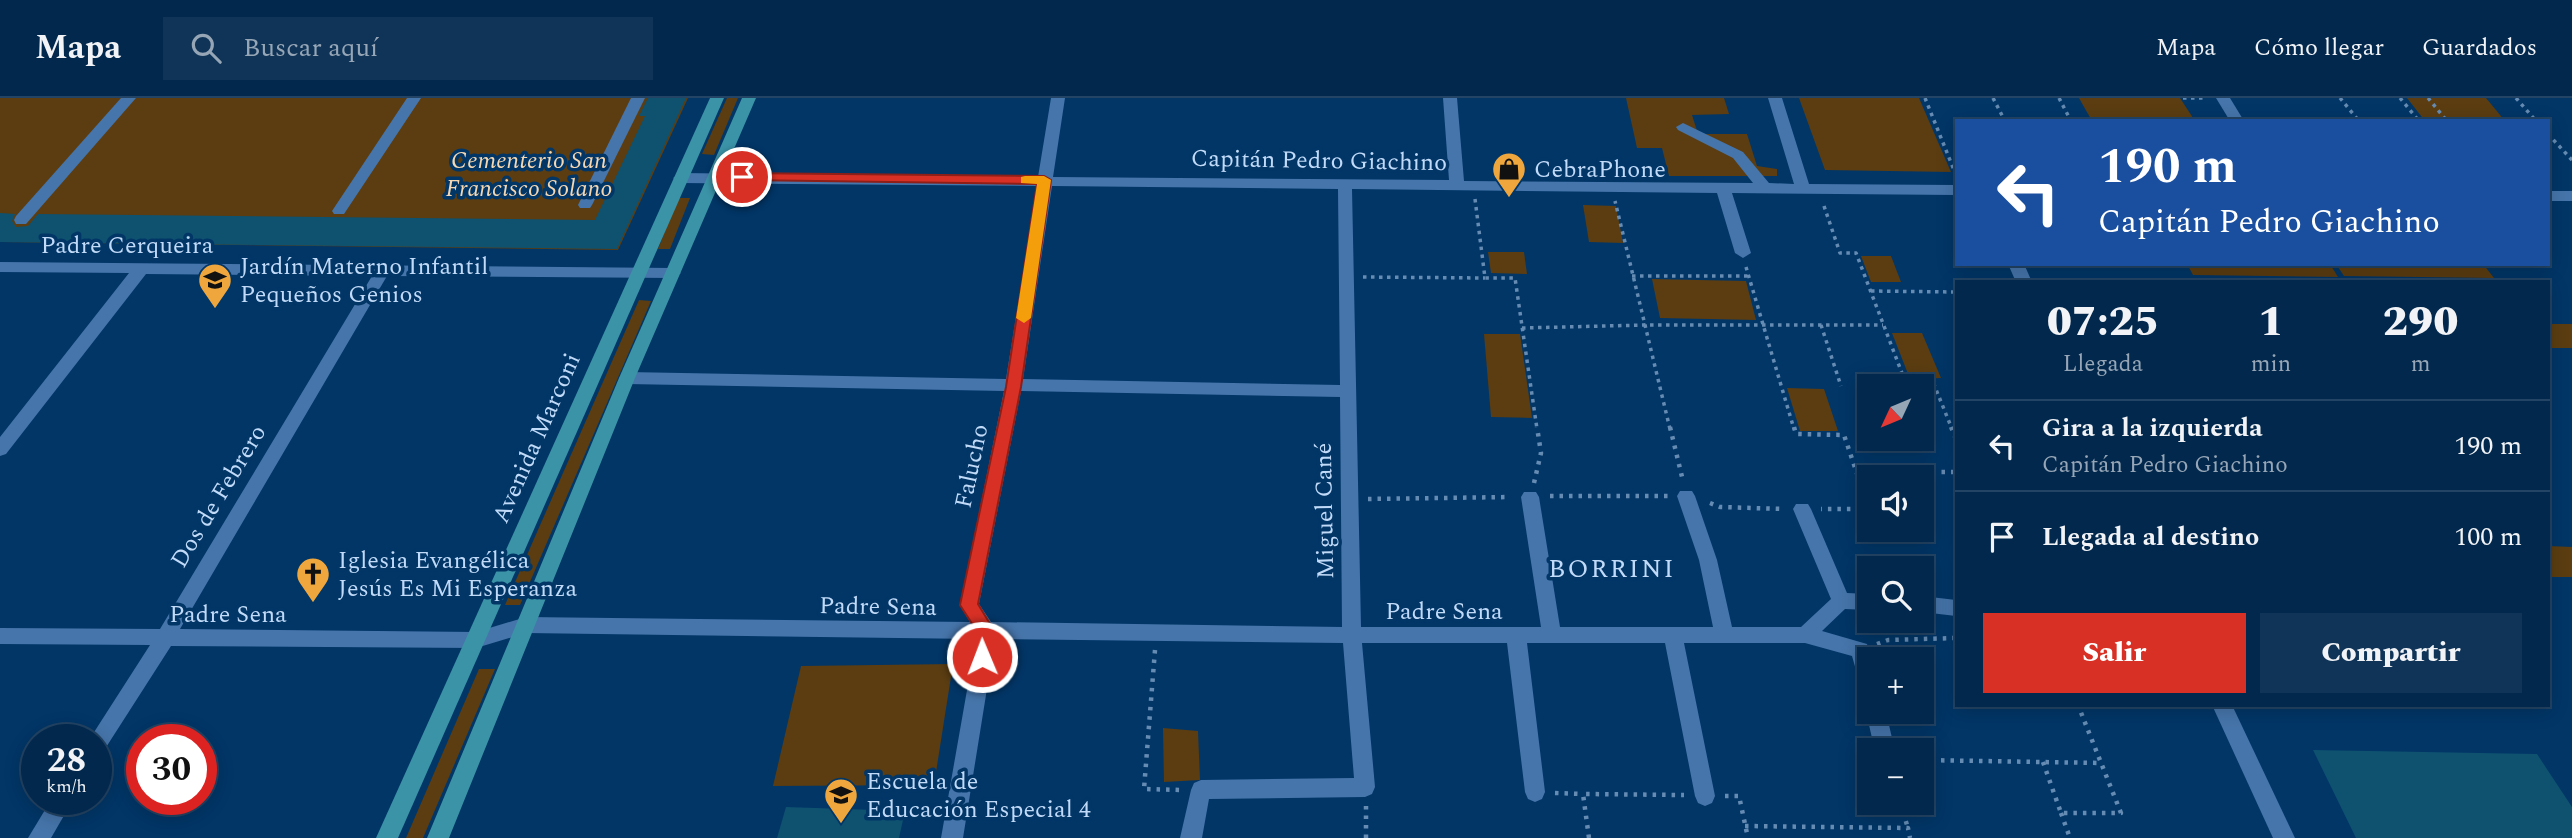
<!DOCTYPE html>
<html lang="es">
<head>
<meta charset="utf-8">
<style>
  :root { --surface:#02284d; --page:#103457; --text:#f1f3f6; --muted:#96a6b6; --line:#234465; --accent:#d93025 }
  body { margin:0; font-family:Spectral,serif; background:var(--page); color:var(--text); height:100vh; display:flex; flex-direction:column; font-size:26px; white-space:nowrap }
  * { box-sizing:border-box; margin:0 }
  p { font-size:23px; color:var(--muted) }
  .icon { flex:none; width:38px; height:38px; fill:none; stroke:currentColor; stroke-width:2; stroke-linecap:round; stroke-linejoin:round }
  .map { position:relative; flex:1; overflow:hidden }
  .panel { position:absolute; left:1955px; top:182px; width:595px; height:427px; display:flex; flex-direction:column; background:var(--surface); border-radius:0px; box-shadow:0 4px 18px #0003,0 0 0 2px var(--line) }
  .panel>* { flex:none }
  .hud { position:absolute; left:1955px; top:21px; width:595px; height:147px; border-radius:0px; box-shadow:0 4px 18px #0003,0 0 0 2px var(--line); background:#1a4fa0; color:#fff; overflow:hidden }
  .needle { width:46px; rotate:226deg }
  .tools { position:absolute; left:1857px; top:276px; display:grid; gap:14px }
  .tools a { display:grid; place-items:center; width:77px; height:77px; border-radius:0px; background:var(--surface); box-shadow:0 4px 18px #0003,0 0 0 2px var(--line); font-size:35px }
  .speed { position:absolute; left:21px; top:626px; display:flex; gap:14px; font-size:35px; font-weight:700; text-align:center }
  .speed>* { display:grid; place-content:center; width:91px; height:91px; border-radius:50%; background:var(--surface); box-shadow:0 4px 18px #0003,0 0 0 2px var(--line); line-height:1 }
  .speed small { font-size:18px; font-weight:400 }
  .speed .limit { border:10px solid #d22; background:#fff; color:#111 }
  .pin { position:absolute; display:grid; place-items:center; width:60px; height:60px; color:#fff; margin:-30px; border:4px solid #fff; border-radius:50%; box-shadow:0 2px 7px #0007 }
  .me { position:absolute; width:77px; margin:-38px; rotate:359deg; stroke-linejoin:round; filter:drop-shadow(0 0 5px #0008) }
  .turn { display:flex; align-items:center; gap:24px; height:147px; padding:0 28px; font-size:32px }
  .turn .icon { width:91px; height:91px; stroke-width:2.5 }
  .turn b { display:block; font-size:49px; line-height:60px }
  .eta { display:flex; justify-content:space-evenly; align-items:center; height:119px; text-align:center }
  .eta b { font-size:42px; font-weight:800; line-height:49px }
  .cta { display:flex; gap:14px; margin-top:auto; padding:14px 28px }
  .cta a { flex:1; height:80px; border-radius:0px; background:var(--accent); color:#fff; font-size:28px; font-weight:800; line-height:80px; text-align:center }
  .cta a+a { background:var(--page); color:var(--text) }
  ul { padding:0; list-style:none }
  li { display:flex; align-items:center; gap:21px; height:91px; padding:0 28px; border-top:2px solid var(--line) }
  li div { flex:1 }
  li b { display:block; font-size:26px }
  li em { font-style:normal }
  header { display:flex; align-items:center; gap:42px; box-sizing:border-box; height:98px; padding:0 35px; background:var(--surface); border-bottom:2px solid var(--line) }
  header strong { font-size:33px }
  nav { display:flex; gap:38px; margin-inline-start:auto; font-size:24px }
  .search { width:490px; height:63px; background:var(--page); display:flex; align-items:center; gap:18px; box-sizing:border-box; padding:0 24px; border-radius:0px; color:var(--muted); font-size:26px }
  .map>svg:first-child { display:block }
</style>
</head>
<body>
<header>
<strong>Mapa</strong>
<div class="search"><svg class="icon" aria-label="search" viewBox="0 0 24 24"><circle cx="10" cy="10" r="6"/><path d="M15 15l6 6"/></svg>Buscar aquí</div>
<nav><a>Mapa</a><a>Cómo llegar</a><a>Guardados</a></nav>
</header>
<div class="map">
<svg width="2572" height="740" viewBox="0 0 2572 740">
  <rect width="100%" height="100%" fill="#023667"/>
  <g fill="#5b3d11">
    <path d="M0 0H688L618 152 0 144Z"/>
    <path d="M727 0H738L714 57 702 56Z"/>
    <path d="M1626 0H1724L1729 16 1692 17 1698 36H1747L1757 68 1777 71V78H1669L1662 50H1637Z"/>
    <path d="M1799 0H1919L1951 74 1825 72Z"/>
    <path d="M2079 0H2180L2195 23H2092Z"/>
    <path d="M2407 0H2486L2505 23H2425Z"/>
    <path d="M678 100H690L670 151H658Z"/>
    <path d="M1583 107 1616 108 1623 145 1589 144Z"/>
    <path d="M1488 154H1524L1527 176 1491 175Z"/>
    <path d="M1861 158H1891L1901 184H1871Z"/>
    <path d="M2187 166H2330L2338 179 2193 177Z"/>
    <path d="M2336 166H2483L2494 180 2344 178Z"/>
    <path d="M1652 181 1746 183 1756 222 1660 220Z"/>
    <path d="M639 202 651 203 520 507H505Z"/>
    <rect x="2548" y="226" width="24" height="24"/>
    <path d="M1892 235H1922L1941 280 1910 281Z"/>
    <path d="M1484 236H1520L1532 320 1491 319Z"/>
    <path d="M1787 290 1824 291 1838 333H1800Z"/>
    <path d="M2548 448 2572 449V479H2548Z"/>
    <path d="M953 566 934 687 773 688 801 568Z"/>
    <path d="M479 571H495L423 740H406Z"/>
    <path d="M1163 630 1198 633 1200 682 1164 684Z"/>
  </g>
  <g fill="#0e5270">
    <path d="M648 0H686L617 151 0 144V115L15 116 12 123 16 129 28 128 38 116 595 122 645 18H639Z"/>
    <path d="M2313 652 2537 656 2572 709V740H2356Z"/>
    <path d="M786 709 905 713 899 740H777Z"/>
  </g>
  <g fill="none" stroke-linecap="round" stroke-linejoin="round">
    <g stroke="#668cb3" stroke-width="3.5" stroke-dasharray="3.5 4.5" stroke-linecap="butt">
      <path d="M1925 0 1956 77"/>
      <path d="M1993 0 2005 23"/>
      <path d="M2059 0 2071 23"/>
      <path d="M2183 0H2205"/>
      <path d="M2340 0 2359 23"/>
      <path d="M2400 0 2419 23"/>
      <path d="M2428 0 2447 23"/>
      <path d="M2516 0 2536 23"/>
      <path d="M2548 36 2572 62"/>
      <path d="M1475 101 1485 180H1515L1537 331"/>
      <path d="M1824 108 1840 155H1856L1905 283 1933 284 1952 331"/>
      <path d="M1746 169 1794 331"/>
      <path d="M1632 178H1749"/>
      <path d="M1363 179 1485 180"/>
      <path d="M1871 193 1956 194"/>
      <path d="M1821 227 1841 288"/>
      <path d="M1522 230 1645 227 1615 103"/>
      <path d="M1670 331 1645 227H1883"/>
    </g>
    <g stroke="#668cb3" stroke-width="4.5" stroke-dasharray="3.5 6" stroke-linecap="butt">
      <path d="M1670 329 1683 383"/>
      <path d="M1794 329 1796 336 1844 337 1869 411H1821"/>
      <path d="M1951 329 1956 341"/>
      <path d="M1856 374H1956"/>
      <path d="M1534 385 1541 355 1537 329"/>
      <path d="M1550 398H1668"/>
      <path d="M1368 401 1510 399"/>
      <path d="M1710 405 1720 409 1785 411"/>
      <path d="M1877 546 1888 542 1956 540"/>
      <path d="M1155 552 1144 691 1182 692"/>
      <path d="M1922 662 2101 665"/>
      <path d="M2043 664 2061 715H2121L2078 607"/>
      <path d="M1555 695 1583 696"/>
      <path d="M1725 698H1739L1748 740"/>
      <path d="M1900 705 1908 730"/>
      <path d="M1366 708V740"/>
      <path d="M2061 715 2070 740"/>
      <path d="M1745 728 1908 730 1910 740"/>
      <path d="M1589 740 1583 696 1684 697"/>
    </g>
    <g fill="#4675ab" fill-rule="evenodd">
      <path d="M121 0H136L26 126H16L14 122 16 118Z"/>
      <path d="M407 0H421L344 116H334L332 113 334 110Z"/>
      <path d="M631 0H645L592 107 590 110H580L578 107Z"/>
      <path d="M1051 0H1065L1053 79 1449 82 1443 0H1457L1464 83 1753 85 1733 60 1678 32 1676 29 1683 25 1743 54 1769 85 1794 86 1768 0H1782L1809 86 1956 87V97L1732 95 1751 155 1743 160 1735 155 1717 95 1352 91 1361 529H1541L1521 399 1524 394H1536L1539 399 1560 529H1713L1699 462 1677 398 1680 393H1692L1695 398 1717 462 1732 529H1801L1831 501 1793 411 1796 406H1808L1811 411 1847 495 1869 496V512L1845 511 1822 533 1867 546 1872 562H1869V596L1862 593 1852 558 1805 545H1684L1715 698 1712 705 1705 708 1698 705 1695 698 1665 545H1527L1545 694 1542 701 1535 704 1528 701 1525 694 1507 545H1362L1375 689 1372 696 1365 699 1209 701 1202 740H1180L1191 692 1194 685 1201 682 1354 680 1343 545 995 541 963 740H941L976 541 526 535 476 550 171 548 103 654 96 657V642H89L150 547 0 546V530L160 531 372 178 146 176 6 356 0 358V339L129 175 0 174V164L673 170 681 175 673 180 387 178 180 531 476 534 526 519 970 524 960 507 1004 293 627 286 619 280 627 274 1006 281 1037 88 680 85 673 80 680 75 1038 79ZM1052 88 1338 91 1340 287 1023 281ZM1021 293 1340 299 1342 529 991 524 979 506Z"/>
      <path d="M2216 0H2230L2244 23H2230Z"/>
      <rect x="2548" y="93" width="24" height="10"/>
      <path d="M2008 166H2024L2032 184H2016Z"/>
      <path d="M1922 498 1956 502V518L1922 514Z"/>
      <path d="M2212 607H2232L2295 740H2273Z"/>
      <path d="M1869 608V614H1886L1895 653H1875L1866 614Z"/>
      <path d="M51 702H73L51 740H28Z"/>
    </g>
    <g fill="#3b93a7" fill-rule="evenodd">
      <path d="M710 0H724L398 740H376Z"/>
      <path d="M742 0H756L635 280 449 740H427L619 280Z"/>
    </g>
  </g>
  <path fill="#d93025" stroke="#8d1f18" stroke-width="2" d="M742 75 1044 78 1051 82 1021 289 978 506 995 534 989 565 982 567 976 565 974 559 978 535 960 507 1006 289 1037 86 738 82V76Z"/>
  <path fill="#f59e0b" d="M1025 78H1044L1051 82 1031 220 1024 225 1016 220 1037 86 1021 85V79Z"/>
  <defs>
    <g id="shop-pin" transform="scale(1.75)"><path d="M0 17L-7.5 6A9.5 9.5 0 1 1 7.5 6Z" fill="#efa73d" stroke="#023667"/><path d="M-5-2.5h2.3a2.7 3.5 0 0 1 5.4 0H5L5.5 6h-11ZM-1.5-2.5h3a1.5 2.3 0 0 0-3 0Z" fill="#111"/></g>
    <g id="school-pin" transform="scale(1.75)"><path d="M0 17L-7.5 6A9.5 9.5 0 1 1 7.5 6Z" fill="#efa73d" stroke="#023667"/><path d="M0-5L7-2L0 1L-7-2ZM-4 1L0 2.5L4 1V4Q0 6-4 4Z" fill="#111"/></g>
    <g id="church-pin" transform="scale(1.75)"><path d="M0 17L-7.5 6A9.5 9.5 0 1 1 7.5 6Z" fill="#efa73d" stroke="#023667"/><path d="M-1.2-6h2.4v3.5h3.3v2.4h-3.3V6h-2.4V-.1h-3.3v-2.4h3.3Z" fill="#111"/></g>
  </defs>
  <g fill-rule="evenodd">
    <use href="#shop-pin" x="1509" y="71"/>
    <use href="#school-pin" x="215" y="182"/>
    <use href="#church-pin" x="313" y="476"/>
    <use href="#school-pin" x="841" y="697"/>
  </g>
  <g text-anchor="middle" stroke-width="7" stroke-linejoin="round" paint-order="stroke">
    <g font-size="24" font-style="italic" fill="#f5d7b1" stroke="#023667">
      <text x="529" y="70">Cementerio San<tspan x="529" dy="28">Francisco Solano</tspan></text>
    </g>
    <g font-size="24" fill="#c1daf8" stroke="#023667">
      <text transform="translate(1319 62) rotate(1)" y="8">Capitán Pedro Giachino</text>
      <text x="127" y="155">Padre Cerqueira</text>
      <text transform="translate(536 340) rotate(-66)" y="8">Avenida Marconi</text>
      <text transform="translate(971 368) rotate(-78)" y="8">Falucho</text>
      <text transform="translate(218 398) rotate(-59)" y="8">Dos de Febrero</text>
      <text transform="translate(1324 413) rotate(-91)" y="8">Miguel Cané</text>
      <text transform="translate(878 508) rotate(1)" y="8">Padre Sena</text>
      <text x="1444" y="521">Padre Sena</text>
      <text x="228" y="524">Padre Sena</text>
    </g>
    <g font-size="24" fill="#c1daf8" stroke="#023667" text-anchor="start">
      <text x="1534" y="79">CebraPhone</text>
      <text x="240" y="176">Jardín Materno Infantil<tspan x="240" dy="28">Pequeños Genios</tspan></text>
      <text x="338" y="470">Iglesia Evangélica<tspan x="338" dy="28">Jesús Es Mi Esperanza</tspan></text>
      <text x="866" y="691">Escuela de<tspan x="866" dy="28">Educación Especial 4</tspan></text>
    </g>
    <g font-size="26" letter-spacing="2" fill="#c1daf8" stroke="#023667">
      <text x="1612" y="479">BORRINI</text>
    </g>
  </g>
</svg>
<div class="tools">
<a><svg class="needle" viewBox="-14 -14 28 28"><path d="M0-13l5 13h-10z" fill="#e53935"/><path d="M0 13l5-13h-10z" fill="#96a6b6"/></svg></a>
<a><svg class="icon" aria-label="sound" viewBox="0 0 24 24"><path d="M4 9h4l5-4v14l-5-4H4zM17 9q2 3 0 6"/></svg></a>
<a><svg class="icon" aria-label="search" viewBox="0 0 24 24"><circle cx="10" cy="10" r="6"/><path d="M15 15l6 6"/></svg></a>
<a>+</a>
<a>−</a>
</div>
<div class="speed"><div>28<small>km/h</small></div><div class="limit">30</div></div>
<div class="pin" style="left:742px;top:79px;background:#d93025"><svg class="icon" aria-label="arrive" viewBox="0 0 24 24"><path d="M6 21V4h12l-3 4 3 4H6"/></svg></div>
<svg class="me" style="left:982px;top:559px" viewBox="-20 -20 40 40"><circle r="17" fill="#d93025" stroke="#fff" stroke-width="3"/><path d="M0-11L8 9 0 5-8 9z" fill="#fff"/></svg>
<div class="hud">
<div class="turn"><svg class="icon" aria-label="left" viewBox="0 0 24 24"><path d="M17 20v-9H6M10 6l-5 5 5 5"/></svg><div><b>190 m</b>Capitán Pedro Giachino</div></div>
</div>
<section class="panel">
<div class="eta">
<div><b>07:25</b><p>Llegada</p></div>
<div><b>1</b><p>min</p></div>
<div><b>290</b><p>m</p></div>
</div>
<ul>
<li><svg class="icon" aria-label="left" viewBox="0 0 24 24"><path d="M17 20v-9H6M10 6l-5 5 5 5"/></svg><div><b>Gira a la izquierda</b><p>Capitán Pedro Giachino</p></div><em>190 m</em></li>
<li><svg class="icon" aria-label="arrive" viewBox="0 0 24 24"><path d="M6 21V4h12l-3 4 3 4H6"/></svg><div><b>Llegada al destino</b></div><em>100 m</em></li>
</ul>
<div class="cta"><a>Salir</a><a>Compartir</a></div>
</section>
</div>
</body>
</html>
